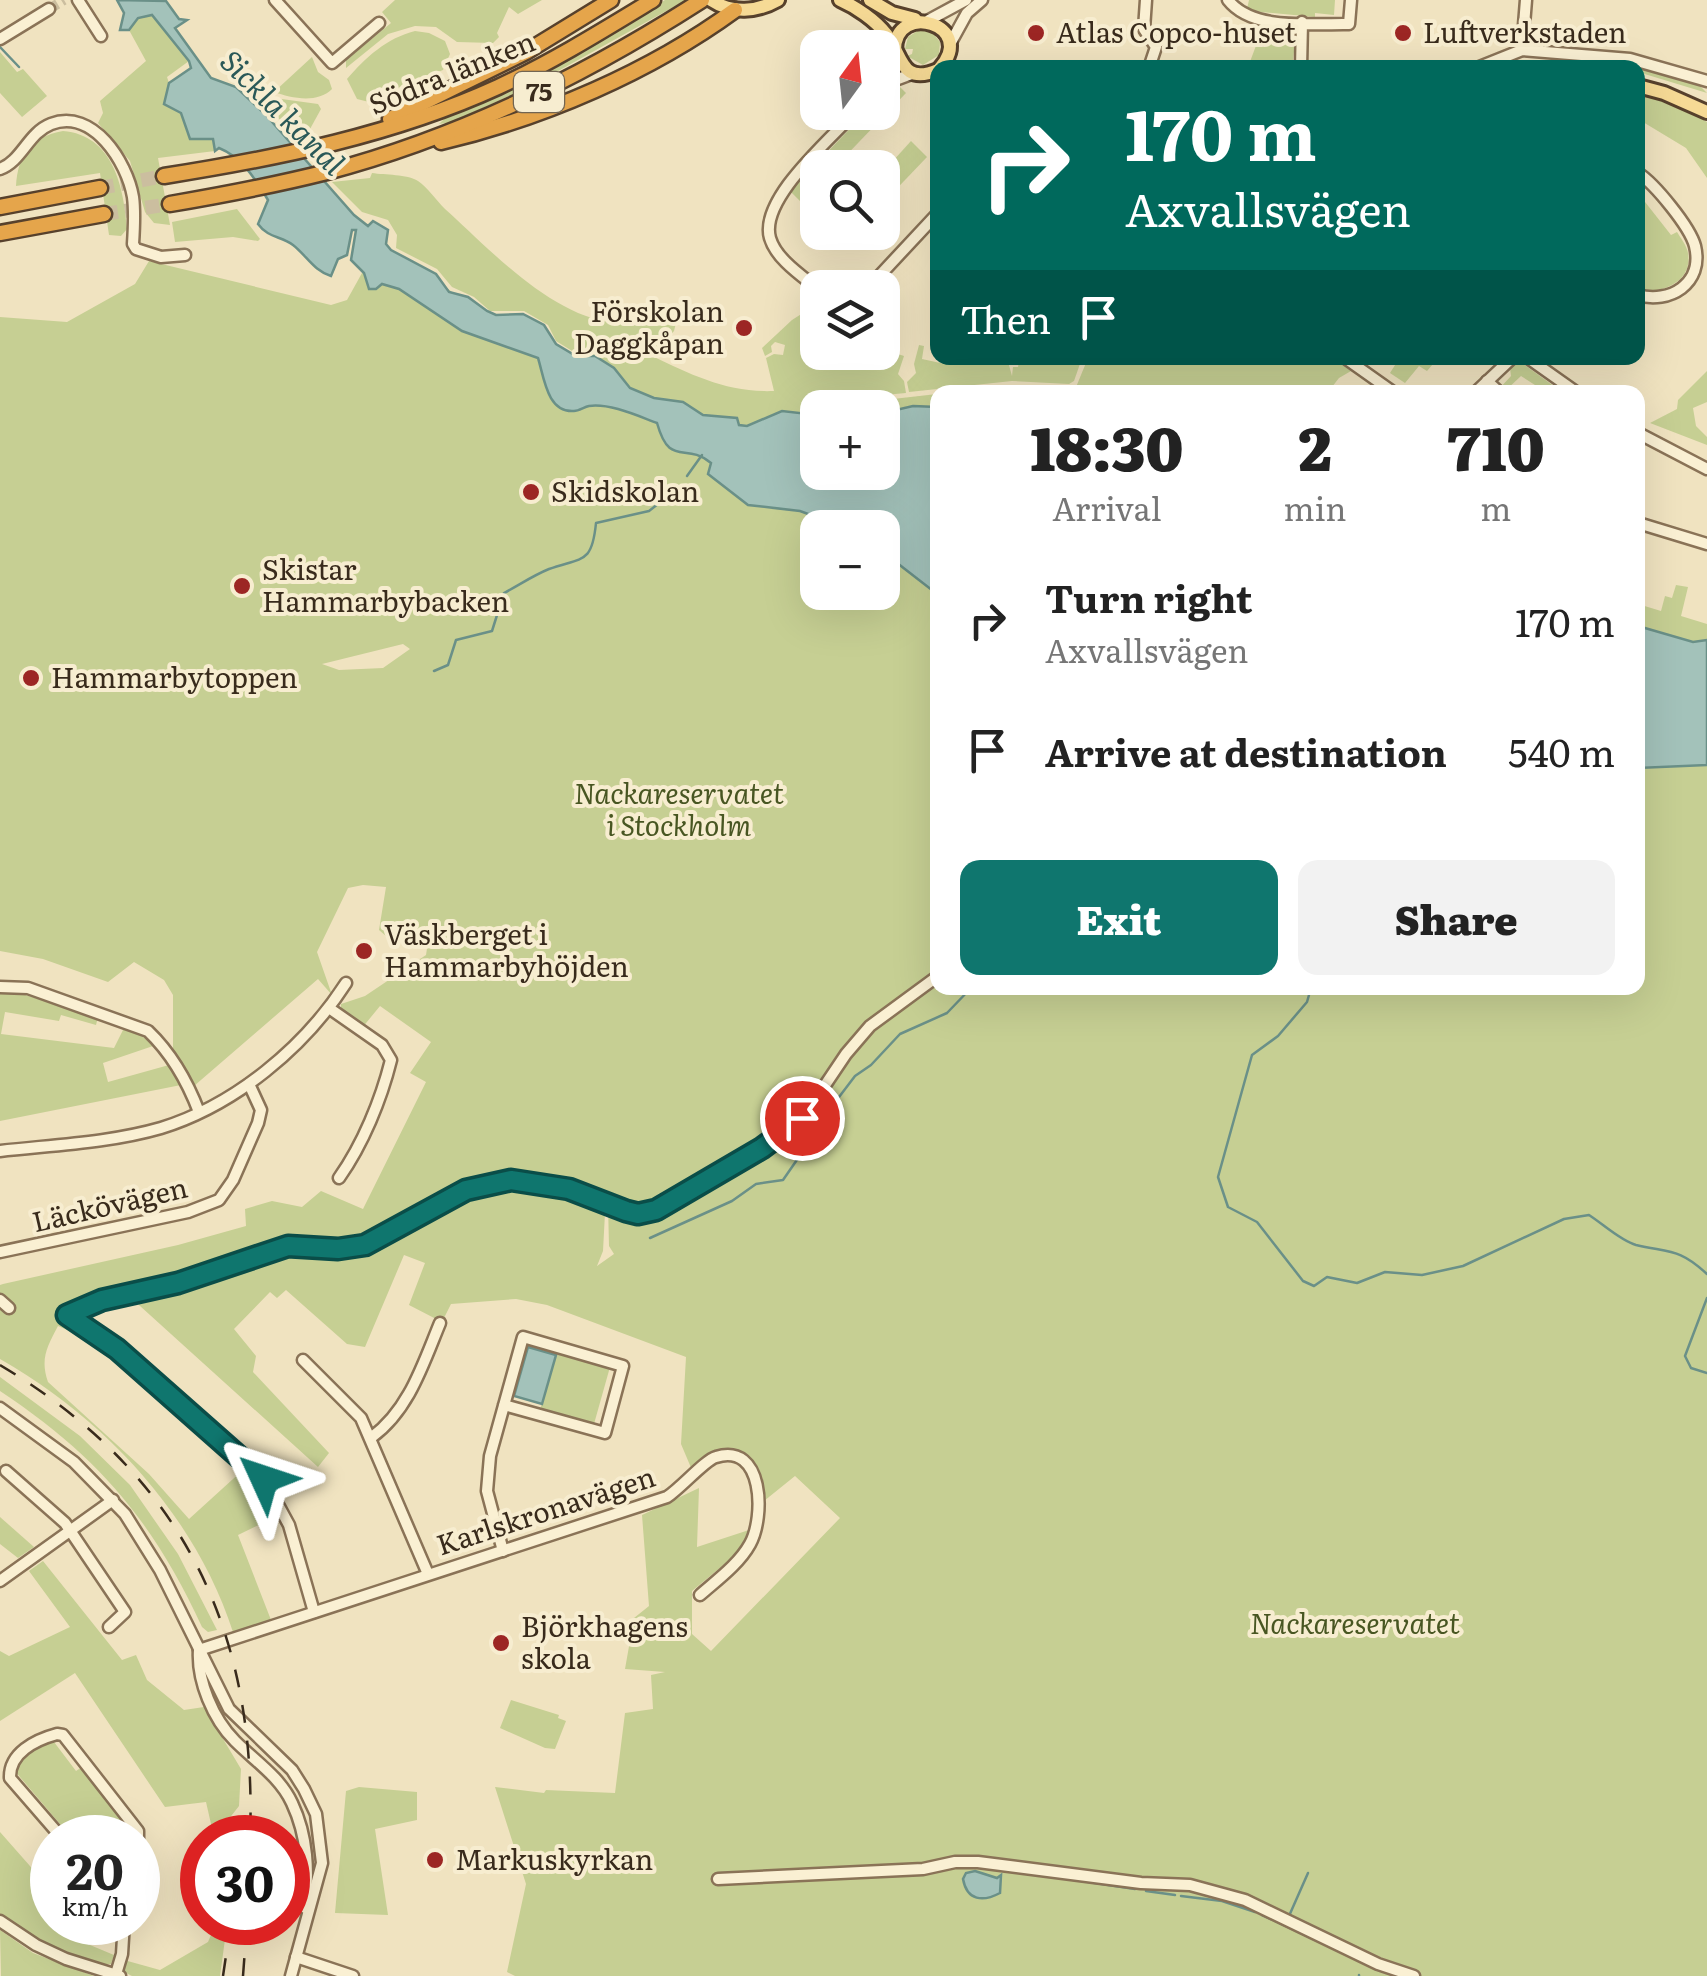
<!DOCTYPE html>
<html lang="en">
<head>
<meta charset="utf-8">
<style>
  :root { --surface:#fff; --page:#f2f2f2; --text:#222; --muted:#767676; --accent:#0f766e }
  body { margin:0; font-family:Literata,serif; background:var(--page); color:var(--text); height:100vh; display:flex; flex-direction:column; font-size:38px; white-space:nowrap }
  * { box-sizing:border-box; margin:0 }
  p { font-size:32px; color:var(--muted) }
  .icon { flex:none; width:55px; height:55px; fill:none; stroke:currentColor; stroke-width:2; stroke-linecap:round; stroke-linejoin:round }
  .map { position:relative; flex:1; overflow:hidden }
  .drawer { position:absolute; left:930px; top:385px; width:715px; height:610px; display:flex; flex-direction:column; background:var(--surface); border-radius:20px; box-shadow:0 10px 40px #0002 }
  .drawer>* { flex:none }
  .banner { position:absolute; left:930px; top:60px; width:715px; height:305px; border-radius:20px; box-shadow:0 10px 40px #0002; background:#00695c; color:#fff; overflow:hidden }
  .needle { width:65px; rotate:15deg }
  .fabs { position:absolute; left:800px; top:30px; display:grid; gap:20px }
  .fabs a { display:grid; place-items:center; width:100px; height:100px; border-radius:20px; background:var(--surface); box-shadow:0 10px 40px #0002; font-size:50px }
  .speed { position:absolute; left:30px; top:1815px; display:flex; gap:20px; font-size:50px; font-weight:700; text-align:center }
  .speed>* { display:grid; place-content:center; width:130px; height:130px; border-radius:50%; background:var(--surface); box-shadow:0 10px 40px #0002; line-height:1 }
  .speed small { font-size:25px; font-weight:400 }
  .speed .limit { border:15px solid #d22; background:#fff; color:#111 }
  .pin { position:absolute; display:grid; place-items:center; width:85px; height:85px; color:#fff; margin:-42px; border:5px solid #fff; border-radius:50%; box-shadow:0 2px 10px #0007 }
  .me { position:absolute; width:110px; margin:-55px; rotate:312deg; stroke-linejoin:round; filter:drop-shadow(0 0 8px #0008) }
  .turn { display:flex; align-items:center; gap:35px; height:210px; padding:0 30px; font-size:45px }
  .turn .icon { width:130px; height:130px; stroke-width:2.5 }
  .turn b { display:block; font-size:70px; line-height:85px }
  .then { display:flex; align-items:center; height:95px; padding:0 30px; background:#0003; gap:20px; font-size:38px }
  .eta { display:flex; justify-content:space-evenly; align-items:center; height:170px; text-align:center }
  .eta b { font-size:60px; font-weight:800; line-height:70px }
  .cta { display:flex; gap:20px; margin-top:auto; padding:20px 30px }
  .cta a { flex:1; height:115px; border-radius:20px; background:var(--accent); color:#fff; font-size:40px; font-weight:800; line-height:115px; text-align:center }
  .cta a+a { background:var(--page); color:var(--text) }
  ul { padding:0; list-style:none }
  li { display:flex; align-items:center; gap:30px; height:130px; padding:0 30px }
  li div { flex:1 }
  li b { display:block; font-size:38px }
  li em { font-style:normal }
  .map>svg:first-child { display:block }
</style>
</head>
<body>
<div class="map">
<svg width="1707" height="1976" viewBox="0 0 1707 1976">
  <rect width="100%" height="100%" fill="#f0e3c0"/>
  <g fill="#c6cf93" fill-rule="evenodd">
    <path d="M395 0H542L518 14 509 7 497 33 499 37 493 43 457 42 436 27 415 26 388 34 346 68V60L391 23 382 12Z"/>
    <path d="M665 0H686L533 85 452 122 439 124 448 115 599 43Z"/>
    <path d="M1249 0H1335L1334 15 1315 13V17L1251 11 1247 9Z"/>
    <path d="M152 15 189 61 167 77 169 83 164 104 181 113 187 133 213 139 215 151 158 158 170 225 154 223 145 212 130 161 98 123 103 113 100 101 146 61 129 30 137 18Z"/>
    <path d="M1274 28 1291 30 1295 44 1292 67H1248L1260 35Z"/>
    <path d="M919 30 932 32 940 42 939 55 923 65 907 56 912 54 913 49H905L908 37Z"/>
    <path d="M415 31 429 33 445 41 450 54 443 70 385 93 373 103 357 99 347 79C366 57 387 38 415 31Z"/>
    <path d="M0 52 17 72 23 69 47 96 22 117 0 93Z"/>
    <path d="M312 57 318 72 329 80 332 89C317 104 291 98 274 92Z"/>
    <path d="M1570 61C1605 63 1685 65 1707 93L1638 72V68H1546Z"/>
    <path d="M895 82 906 93 835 167 818 168 817 186 801 202 790 191 865 113 882 112 883 94Z"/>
    <path d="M1638 92 1668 99 1707 122V178L1686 148 1638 119Z"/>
    <path d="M267 97 318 104 321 109 310 129 286 126 263 102Z"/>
    <path d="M63 131C113 135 124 187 127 229L121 236 109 235 100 173 16 186C18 155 30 137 63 131Z"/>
    <path d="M911 141 927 157 883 203V172Z"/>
    <path d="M372 173C385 175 407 174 418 181 428 188 436 200 445 209 501 259 594 365 674 305L679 311 674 331 652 356C692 375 728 393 774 391L766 358 774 354 783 355 785 345 775 342 771 346 772 352 765 356 762 348 792 320 806 311 805 319 810 322 800 345 820 355 844 353 843 367 847 353H871L870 360 890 367 895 353 904 356 898 374 904 381 906 393 884 395V400L937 394V407L913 406 883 413 882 408H818L817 415 782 411 747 426 739 425 737 418 703 415 683 402 658 399 818 472 937 476 938 988H1638V692L1707 696V1976H515L507 1972 526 1884 495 1787 544 1793 546 1790 615 1793 625 1713 653 1709 651 1675 665 1672 625 1669 634 1618 649 1606 642 1515 699 1488 697 1547 749 1530 744 1548 692 1591V1634L711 1651 840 1518 795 1476 764 1501C763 1480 751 1448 725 1449 712 1449 701 1462 692 1470L681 1444 686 1357 547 1305 516 1299 451 1304 444 1318 438 1320 409 1305 425 1263 404 1255 365 1347 347 1344 286 1290 277 1298 270 1292 234 1329 256 1356 253 1372 329 1453 318 1467 129 1296C116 1299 98 1302 88 1312 82 1319 80 1325 72 1332L58 1326C47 1347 40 1359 48 1382L149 1474 189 1519 244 1469 258 1483 277 1516 238 1535 271 1620 233 1632C195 1515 105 1419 0 1359V1285L3 1284 178 1245 246 1226 245 1209 272 1201 302 1207 321 1191 363 1209 426 1082 410 1073 431 1042 380 1006 362 1028 341 1013V1004L365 996 426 955 428 942 415 926 406 925 386 936 379 930 386 887 363 885 348 888 317 952 332 995 318 979 194 1086 173 1058V995L164 980 134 962 108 982 43 959 0 951V317L67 322 135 284 149 261 331 305 347 300 367 264 418 266 460 298 623 383 614 368 595 357 577 354 556 341 548 325 524 311H490L474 297 452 287 437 269 396 248 397 235 388 220 362 212 332 182 370 178ZM818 528H882V592H818ZM403 644 410 649 383 668 339 670 322 664ZM546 1176 608 1205 609 1246 614 1254 597 1266 603 1251 605 1213C548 1187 522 1185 460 1189L495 1177Z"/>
    <path d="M1638 193 1671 235 1677 232C1680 237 1687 246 1688 253 1693 282 1662 294 1639 290Z"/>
    <path d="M237 209 260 239 258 241 233 237 175 242 172 222Z"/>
    <path d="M919 345 924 346 922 359 945 364 947 358H973V362L997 365 998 358H1007L1012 376 1013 367H1018L1019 361 1051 363 1052 358H1082L1074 381 1069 384 1012 381 909 392 907 382 916 373 914 364Z"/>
    <path d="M1088 358H1332L1351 371 1339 378 1328 392H1074Z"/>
    <path d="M1392 358H1438L1427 371 1419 366 1405 383 1390 373 1397 362Z"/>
    <path d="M1519 361 1562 392H1546L1521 376 1504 392 1499 389 1511 376 1510 368Z"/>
    <path d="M1707 371V402L1693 408 1696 426 1707 437V445L1650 423 1677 409 1678 400Z"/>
    <path d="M1676 585 1688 587 1681 616 1707 624V640L1693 642 1638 626V604L1661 611 1665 596 1672 598Z"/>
    <path d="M0 993 22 994 98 1017 96 1025 61 1015 59 1021 5 1012 1 1034 114 1048 125 1026 156 1045 103 1063 108 1082 169 1065 181 1085 0 1121Z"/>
    <path d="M556 1352 610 1367 594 1424 540 1410Z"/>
    <path d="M0 1377 80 1436 130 1485 178 1554 217 1630 208 1632 202 1627C153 1521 98 1456 0 1391Z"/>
    <path d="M0 1517 34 1547 18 1558 0 1544Z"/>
    <path d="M43 1561 122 1660 136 1655 147 1680 184 1710 204 1707 241 1769 239 1806 228 1820V1837H214L206 1802 165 1807 75 1673 0 1721V1651L9 1656 70 1627 29 1571Z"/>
    <path d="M511 1700 559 1715 558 1718 566 1721 555 1749 545 1748 500 1728Z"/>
    <path d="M47 1740 54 1742 76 1771 82 1767 133 1837H71L14 1770 16 1760Z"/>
    <path d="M359 1787 417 1792V1820L375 1829 388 1915 335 1913 346 1791Z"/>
    <path d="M0 1832 52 1891 42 1913 54 1930 114 1955 111 1964C72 1966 31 1935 0 1915Z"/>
    <path d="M216 1923H222L226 1932 220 1976H132L122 1971 124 1960 160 1970 208 1942Z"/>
    <path d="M0 1930 33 1953 94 1976H1Z"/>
  </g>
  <g fill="#a3c2ba" stroke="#6a9088" stroke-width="2.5">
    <path d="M117 0 166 1 179 19 187 20 175 28 211 78 236 87 266 115 354 215 368 226 373 221 388 230 386 244 391 250 436 274 449 292 468 297 487 311 496 315 523 314 544 325 556 344 576 356H595L614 368 630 388 654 398 683 402 703 415 737 418 739 425 747 426 782 411 817 415 818 472H882L883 413 913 406 937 407V594L883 552 882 528 844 527 800 511 748 505 708 474 711 463C685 441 670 469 657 423 638 416 610 403 589 406 584 407 579 411 574 411 547 413 544 377 538 358L462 331 399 289 382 284 376 289H369L364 273 351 260 356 230H352L347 255 338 259 331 276C314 271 307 256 293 245 281 236 268 238 258 224L268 200C256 180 242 157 219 148L215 151 213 139H190L181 113 164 104 169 83 191 68 189 61 152 15 138 18 129 30H120L124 13Z"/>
    <path d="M1638 626 1693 642 1707 640V765L1638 768Z"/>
    <path d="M528 1347 556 1355 542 1404 514 1396Z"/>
    <path d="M975 1871 997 1878 1001 1875 1000 1893C983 1902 967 1901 963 1879L966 1873Z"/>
  </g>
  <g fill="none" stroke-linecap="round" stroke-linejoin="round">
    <g stroke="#6a9088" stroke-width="2.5">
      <path d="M0 47 19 67"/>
      <path d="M687 476 702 455"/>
      <path d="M434 671 448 665 456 640 492 631 504 593C519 585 534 575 549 569 583 557 592 564 596 523L649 511 681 486"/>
      <path d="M1311 988 1307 1002 1278 1036 1252 1055 1218 1177 1228 1207 1257 1222 1303 1281 1314 1286 1327 1277 1357 1283 1385 1272 1422 1275 1463 1266 1564 1219 1589 1215C1603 1224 1621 1241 1636 1245 1670 1253 1679 1248 1707 1274"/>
      <path d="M650 1238 732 1201 756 1184 783 1180 801 1154 811 1121 836 1101 855 1076 871 1065 900 1034 947 1013 971 988H976"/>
      <path d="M1707 1298 1685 1356 1691 1368 1707 1373"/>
      <path d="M1048 1876 1135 1889"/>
      <path d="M1146 1891 1175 1895"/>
      <path d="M1181 1896 1222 1901 1255 1912"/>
      <path d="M1262 1915 1324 1944"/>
      <path d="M1289 1916 1308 1873"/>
      <path d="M1359 1976V1975"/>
    </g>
    <path stroke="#cbbe9f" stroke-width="10" stroke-dasharray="10 5" stroke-linecap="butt" d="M49 9 64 0"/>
    <g stroke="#cbbe9f" stroke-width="14" stroke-dasharray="14 7" stroke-linecap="butt">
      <path d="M100 188 164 176"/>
      <path d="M104 214 170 204"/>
    </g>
    <g stroke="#8a7357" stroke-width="15">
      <g id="minor">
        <path d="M78 0 101 36"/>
        <path d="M275 0 332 63 379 23"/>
        <path d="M1146 0 1144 29 1156 47 1149 68"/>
        <path d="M1228 0C1253 32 1313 23 1349 24L1351 0"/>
        <path d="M929 20 966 0"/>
        <path d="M0 39 49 9"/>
        <path d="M950 44 967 13 982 0"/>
        <path d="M1522 50 1526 0"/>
        <path d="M1301 68 1302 22"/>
        <path d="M1477 68 1522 50 1630 59 1707 81"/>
        <path d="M882 85 914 73"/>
        <path d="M0 169C22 161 28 133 51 124 93 108 127 162 133 197 135 212 134 229 133 244L136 249 161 257 185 255"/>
        <path d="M1638 173C1655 184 1690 227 1695 246 1704 284 1669 304 1638 295"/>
        <path d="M868 288 938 213"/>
        <path d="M818 289C802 276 776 259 770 238 759 199 831 139 855 112"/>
        <path d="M1345 358 1393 392"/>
        <path d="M1528 358 1576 392"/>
        <path d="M1487 381 1499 392"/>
        <path d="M1476 392 1512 358"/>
        <path d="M1638 433 1707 469"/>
        <path d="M1638 523 1707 544"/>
        <path d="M0 987 28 988 148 1031C171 1053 188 1083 199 1112"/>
        <path d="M329 1008 382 1045 391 1060C381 1100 363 1144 339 1178"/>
        <path d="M0 1151C53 1145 109 1143 161 1128 235 1105 304 1048 346 983"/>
        <path d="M0 1252 188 1212 219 1200 233 1180 258 1123 261 1110 249 1084"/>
        <path d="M0 1300 9 1308"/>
        <path d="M67 1315 102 1300 178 1283 288 1246 338 1249 365 1245 465 1190 511 1180 569 1189 626 1211 638 1213 656 1210 790 1130 811 1106 846 1054 870 1026 938 976"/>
        <path d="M67 1315 117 1349 264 1479 289 1525 314 1612"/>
        <path d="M303 1360 361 1418 428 1574"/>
        <path d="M0 1408 74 1462 125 1514 160 1570 229 1709 292 1770 304 1789 316 1814 322 1863 291 1976"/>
        <path d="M372 1437C409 1410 423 1364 440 1323"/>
        <path d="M6 1471 65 1523 125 1612 109 1627"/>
        <path d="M503 1551 487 1491 490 1456 523 1337 623 1366 605 1433 504 1405"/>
        <path d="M0 1581 113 1500"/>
        <path d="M199 1650 667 1497C681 1488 705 1460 716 1457 764 1442 765 1517 750 1544 739 1564 717 1580 700 1595"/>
        <path d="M199 1650C197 1681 213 1719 235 1741 255 1761 280 1777 292 1803 308 1837 309 1872 305 1908"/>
        <path d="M62 1838 10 1778C9 1753 35 1740 57 1734L63 1735 138 1831V1848"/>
        <path d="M718 1879 923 1869 955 1862H978L1141 1883 1190 1885 1245 1900 1378 1964 1414 1976"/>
        <path d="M0 1921 36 1945 66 1959 120 1976"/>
        <path d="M296 1957 353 1976"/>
        <path d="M116 1974 122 1954 124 1922"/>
      </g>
    </g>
    <g stroke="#57412c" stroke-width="18">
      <g id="major">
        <path d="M711 0C732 14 757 12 778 0"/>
        <path d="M840 0C856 7 875 20 886 34 903 55 900 86 938 70"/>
        <path d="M870 0 892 13 915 19"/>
        <path d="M895 50C895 0 978 25 940 68"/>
        <path d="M1638 86 1664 93 1707 112"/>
      </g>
    </g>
    <g stroke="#57412c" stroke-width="19">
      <g id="highway">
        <path d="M390 119 526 52 611 0"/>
        <path d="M441 142C543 118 650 72 735 10"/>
        <path d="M164 176C278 158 393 135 498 87 552 62 602 31 653 0"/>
        <path d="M170 204C223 195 275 185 327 172 460 137 587 74 702 0"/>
        <path d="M0 207 100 188"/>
        <path d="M0 233 104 214"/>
      </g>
    </g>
    <use href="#minor" stroke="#faf0d3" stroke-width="10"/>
    <use href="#major" stroke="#f6da95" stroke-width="12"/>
    <use href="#highway" stroke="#e5a54b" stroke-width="14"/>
    <g stroke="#392b1c" stroke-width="2.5" stroke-dasharray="18 18" stroke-linecap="butt">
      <path d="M0 1365C181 1473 258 1629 250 1838"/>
      <path d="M223 1976 231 1922"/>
      <path d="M243 1976 247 1922"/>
    </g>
  </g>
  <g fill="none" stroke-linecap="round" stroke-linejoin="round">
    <g stroke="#0a4d48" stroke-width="25">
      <path id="route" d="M264 1479 117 1349 67 1315 102 1300 178 1283 288 1246 338 1249 365 1245 466 1190 511 1180 569 1189 626 1211 638 1214 656 1210 762 1148 802 1118"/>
    </g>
    <use href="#route" stroke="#0f766e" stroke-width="18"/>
  </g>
  <g fill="#9c2624" stroke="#f7edd0" stroke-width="4">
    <circle cx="1036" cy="33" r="10"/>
    <circle cx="1403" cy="33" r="10"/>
    <circle cx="744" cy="328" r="10"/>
    <circle cx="531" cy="492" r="10"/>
    <circle cx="242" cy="586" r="10"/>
    <circle cx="31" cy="678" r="10"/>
    <circle cx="364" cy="951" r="10"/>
    <circle cx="501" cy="1643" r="10"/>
    <circle cx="435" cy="1860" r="10"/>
  </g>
  <g text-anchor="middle" stroke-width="8" stroke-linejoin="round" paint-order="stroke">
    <rect fill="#f7edd0" stroke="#726552" stroke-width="2.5" x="514" y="72" width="50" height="40" rx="8"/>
    <g font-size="25" font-weight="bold" fill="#392b1c">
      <text x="539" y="101">75</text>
    </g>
    <g font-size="28" fill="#392b1c" stroke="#f7edd0" text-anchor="start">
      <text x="1056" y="43">Atlas Copco-huset</text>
      <text x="1423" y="43">Luftverkstaden</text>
      <text x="724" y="322" text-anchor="end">Förskolan<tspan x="724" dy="32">Daggkåpan</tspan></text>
      <text x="551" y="502">Skidskolan</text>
      <text x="262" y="580">Skistar<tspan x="262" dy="32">Hammarbybacken</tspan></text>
      <text x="51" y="688">Hammarbytoppen</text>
      <text x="384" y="945">Väskberget i<tspan x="384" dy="32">Hammarbyhöjden</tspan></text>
      <text x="521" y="1637">Björkhagens<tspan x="521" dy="32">skola</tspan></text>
      <text x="455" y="1870">Markuskyrkan</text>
    </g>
    <g font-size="28" fill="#392b1c" stroke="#f7edd0">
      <text transform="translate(452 73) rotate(-22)" y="10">Södra länken</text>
      <text transform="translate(110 1205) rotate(-13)" y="10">Läckövägen</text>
      <text transform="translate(546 1511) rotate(-18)" y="10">Karlskronavägen</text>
    </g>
    <g font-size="28" font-style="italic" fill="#485622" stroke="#f7edd0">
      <text x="679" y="804">Nackareservatet<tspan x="679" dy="32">i Stockholm</tspan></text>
      <text x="1355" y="1634">Nackareservatet</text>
    </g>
    <g font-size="30" font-style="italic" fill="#2a5958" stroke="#f7edd0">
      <text transform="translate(282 113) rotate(45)" y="10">Sickla kanal</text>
    </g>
  </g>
</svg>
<div class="fabs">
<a><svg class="needle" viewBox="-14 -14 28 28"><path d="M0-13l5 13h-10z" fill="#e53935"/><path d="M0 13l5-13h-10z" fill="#767676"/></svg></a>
<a><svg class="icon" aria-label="search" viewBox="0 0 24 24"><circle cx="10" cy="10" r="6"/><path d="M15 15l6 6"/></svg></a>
<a><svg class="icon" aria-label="layers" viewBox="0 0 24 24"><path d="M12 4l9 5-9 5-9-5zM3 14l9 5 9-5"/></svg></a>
<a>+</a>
<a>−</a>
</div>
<div class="speed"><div>20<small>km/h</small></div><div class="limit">30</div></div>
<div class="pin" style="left:802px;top:1118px;background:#d93025"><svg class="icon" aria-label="arrive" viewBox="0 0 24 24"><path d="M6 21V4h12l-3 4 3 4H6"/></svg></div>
<svg class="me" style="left:264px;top:1479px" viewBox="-20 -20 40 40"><path d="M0-17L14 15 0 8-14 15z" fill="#0f766e" stroke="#fff" stroke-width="4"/></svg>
<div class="banner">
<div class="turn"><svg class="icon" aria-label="right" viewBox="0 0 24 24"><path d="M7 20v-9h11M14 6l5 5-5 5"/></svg><div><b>170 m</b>Axvallsvägen</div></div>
<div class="then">Then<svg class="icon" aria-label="arrive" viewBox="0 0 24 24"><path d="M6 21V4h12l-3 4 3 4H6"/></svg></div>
</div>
<section class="drawer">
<div class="eta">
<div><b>18:30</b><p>Arrival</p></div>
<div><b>2</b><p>min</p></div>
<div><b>710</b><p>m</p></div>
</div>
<ul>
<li><svg class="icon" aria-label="right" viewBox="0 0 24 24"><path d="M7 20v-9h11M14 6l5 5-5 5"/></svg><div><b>Turn right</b><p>Axvallsvägen</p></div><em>170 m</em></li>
<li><svg class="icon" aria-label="arrive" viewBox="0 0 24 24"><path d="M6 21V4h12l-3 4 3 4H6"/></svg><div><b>Arrive at destination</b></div><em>540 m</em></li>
</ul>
<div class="cta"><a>Exit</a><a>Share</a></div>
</section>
</div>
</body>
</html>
